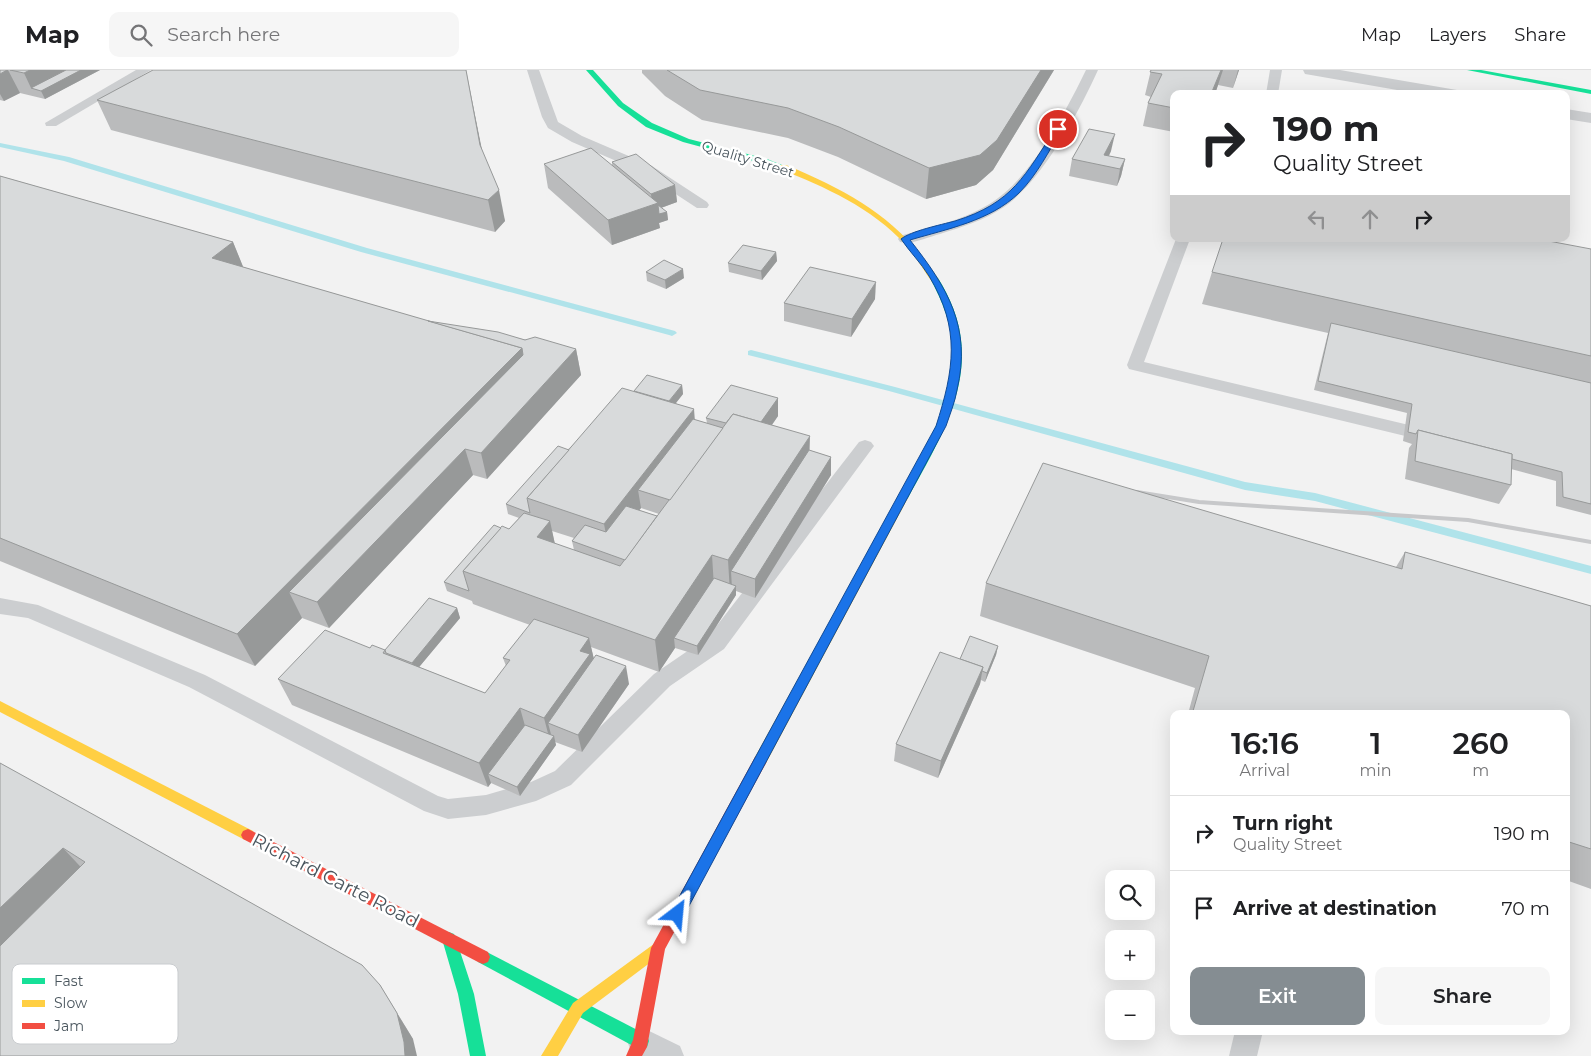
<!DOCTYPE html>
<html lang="en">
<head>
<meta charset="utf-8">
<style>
  :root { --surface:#fff; --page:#f6f6f6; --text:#202124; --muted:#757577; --line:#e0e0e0; --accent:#858d92 }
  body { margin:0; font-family:Montserrat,sans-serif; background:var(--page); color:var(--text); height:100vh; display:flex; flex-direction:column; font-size:19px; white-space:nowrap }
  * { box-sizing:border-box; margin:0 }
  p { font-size:16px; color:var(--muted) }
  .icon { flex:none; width:28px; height:28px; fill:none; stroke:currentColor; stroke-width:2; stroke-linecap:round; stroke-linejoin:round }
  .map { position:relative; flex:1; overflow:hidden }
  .details { position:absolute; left:1170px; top:640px; width:400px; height:325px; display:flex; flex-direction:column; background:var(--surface); border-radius:10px; box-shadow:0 5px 20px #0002 }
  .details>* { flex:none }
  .banner { position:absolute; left:1170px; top:20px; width:400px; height:152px; border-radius:10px; box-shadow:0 5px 20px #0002; background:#fff; color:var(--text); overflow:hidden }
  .controls { position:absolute; left:1105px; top:800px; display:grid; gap:10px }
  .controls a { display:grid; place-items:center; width:50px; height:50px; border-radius:10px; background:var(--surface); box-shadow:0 5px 20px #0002; font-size:25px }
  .pin { position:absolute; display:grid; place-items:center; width:42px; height:42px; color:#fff; margin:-21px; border:2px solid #fff; border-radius:50%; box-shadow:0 1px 5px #0007 }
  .me { position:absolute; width:55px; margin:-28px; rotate:29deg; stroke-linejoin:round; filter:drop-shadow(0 0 4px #0008) }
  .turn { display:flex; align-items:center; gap:18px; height:105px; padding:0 20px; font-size:22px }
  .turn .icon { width:65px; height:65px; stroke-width:2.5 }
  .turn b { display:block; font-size:35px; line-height:42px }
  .lanes { display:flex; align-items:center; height:48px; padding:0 20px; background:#0003; justify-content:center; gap:25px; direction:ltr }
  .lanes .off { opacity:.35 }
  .eta { display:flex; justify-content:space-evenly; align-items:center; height:85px; text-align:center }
  .eta b { font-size:30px; font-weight:600; line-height:35px }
  .action { display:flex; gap:10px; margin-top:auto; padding:10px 20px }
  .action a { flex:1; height:58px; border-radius:10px; background:var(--accent); color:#fff; font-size:20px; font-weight:600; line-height:58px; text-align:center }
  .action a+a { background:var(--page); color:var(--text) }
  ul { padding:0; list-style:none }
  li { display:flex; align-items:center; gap:15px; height:75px; padding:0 20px; border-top:1px solid var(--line) }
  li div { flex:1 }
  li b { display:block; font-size:19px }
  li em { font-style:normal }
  header { display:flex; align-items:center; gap:30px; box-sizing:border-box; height:70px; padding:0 25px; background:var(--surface); border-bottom:1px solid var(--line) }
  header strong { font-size:24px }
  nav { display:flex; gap:28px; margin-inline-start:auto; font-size:18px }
  .search { width:350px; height:45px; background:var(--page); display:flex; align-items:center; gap:12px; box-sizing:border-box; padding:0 18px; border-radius:10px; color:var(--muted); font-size:19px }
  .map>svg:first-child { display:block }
</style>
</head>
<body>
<header>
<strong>Map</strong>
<div class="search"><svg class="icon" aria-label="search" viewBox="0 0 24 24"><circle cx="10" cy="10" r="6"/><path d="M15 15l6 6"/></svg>Search here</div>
<nav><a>Map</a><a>Layers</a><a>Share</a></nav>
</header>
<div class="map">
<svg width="1591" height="986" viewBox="0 0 1591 986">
  <rect width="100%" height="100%" fill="#f2f2f2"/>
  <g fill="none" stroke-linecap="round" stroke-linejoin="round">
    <g fill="#b0e3ea" fill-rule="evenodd">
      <path d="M0 73 69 87 367 178 675 261 677 263 672 266 669 265 361 182 64 91 0 77Z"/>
      <path d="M751 280 895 317 1245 412 1315 423 1591 496V504L1315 431 1245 420 889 321 748 285V281Z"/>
    </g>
    <g fill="#ccced0" fill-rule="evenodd">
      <path d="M136 0H151L56 56H46L45 53Z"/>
      <path d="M527 0H539L558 52 582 66 652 96 707 132 709 135 707 138H697L642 102 572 72 548 58 542 47Z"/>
      <path d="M1086 0H1098C1079 42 1042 111 1004 137 985 150 962 157 940 164 928 167 912 175 900 172L898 169 900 166C931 157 966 150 994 131 1032 106 1066 41 1086 0Z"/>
      <path d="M1270 0H1282L1278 24H1266Z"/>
      <path d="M1176 169H1190L1144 292 1430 360 1436 362 1439 366 1436 370 1430 372 1129 299 1127 295Z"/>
      <path d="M865 370 871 372 874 376 871 380 724 579 670 616 571 715 536 731 486 745 448 749 424 741 189 617 28 548 0 544V528L38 535 205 605 438 726 448 729 486 725 531 712 555 701 654 604 708 567 859 372Z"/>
      <path d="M641 957 680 976 684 986H641L631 981 627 971 631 961Z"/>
      <path d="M1235 961H1263L1257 986H1229Z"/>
    </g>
    <g fill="#ccced0" fill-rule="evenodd">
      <path d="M1303 0H1340L1451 19 1457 20 1459 24H1420L1311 5 1305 4Z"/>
      <path d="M1566 39 1591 43V53L1566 49Z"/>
    </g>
    <g fill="#16e098" fill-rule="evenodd">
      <path d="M586 0H593L623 33 652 53 689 69 767 89 787 97 783 99 683 72 646 57 618 36Z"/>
      <path d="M1467 0H1481L1591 20V24Z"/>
      <path d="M935 207 938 208C989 289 949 354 908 428L903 432 898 428C923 383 955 333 953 279 952 255 942 231 931 210Z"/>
      <path d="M449 862 454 864 456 869 474 924 486 986H470L458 924 442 869 444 864Z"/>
      <path d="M483 880 647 965 649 971 647 977 641 979 635 977 478 892 476 887 478 882Z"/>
    </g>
    <g fill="#ffcf43" fill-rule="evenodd">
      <path d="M780 95H786C851 122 900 149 939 210L938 212H932C923 199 915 186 905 174 872 138 825 117 780 99Z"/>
      <path d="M903 424 908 428 765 695 760 697 755 695 753 691 755 687 898 428Z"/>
      <path d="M0 631 253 761 255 765 253 769 248 771 243 769 0 642Z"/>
      <path d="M658 871 663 873 665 878 663 883 583 943 558 986H541L573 933Z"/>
    </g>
    <g fill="#f24e42" fill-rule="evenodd">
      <path d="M760 685 765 687 767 691 765 695 665 879 647 977 642 986H626L633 970 651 878 755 687Z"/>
      <path d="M248 759 488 882 490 887 488 892 483 894 478 892 243 769 241 765 243 761Z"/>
    </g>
    <path stroke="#c7c8ca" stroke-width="4" d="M1137 422 1199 432 1468 450 1591 472"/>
  </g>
  <g fill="#babbbc" fill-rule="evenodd">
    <path d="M0 0H100L45 29 20 23 4 31 0 30Z"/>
    <path d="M153 0H466L481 77 505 151 495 162 111 60 97 30Z"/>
    <path d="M642 0H1054L993 100 976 115 926 129 838 87 788 68 702 50 665 26 642 3Z"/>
    <path d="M1151 0H1239L1233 18 1218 15 1215 24H1174V62L1143 56 1148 33 1151 27 1145 25Z"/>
    <path d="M1111 81 1109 86 1125 89 1121 106 1117 116 1069 106 1072 89Z"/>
    <path d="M612 92 675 115 677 132 661 138 667 142 668 150 659 153 660 158 612 175 548 118 544 94 612 95Z"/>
    <path d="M0 106 233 172 243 197 428 251 576 279 581 305 487 409 473 405 329 558 302 548 255 596 0 491Z"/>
    <path d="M1591 179V445L1556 436V411L1511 399V415L1499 434 1405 409 1409 378 1412 374 1403 371 1407 343 1314 320 1328 263 1202 234 1212 202Z"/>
    <path d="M776 182 777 191 762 210 729 202 728 193Z"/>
    <path d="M646 202 684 208 666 219 647 211Z"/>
    <path d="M875 229 851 267 784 251V233Z"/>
    <path d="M682 315 683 324 676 333 695 350 707 353 706 348 778 328V346L772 355 809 380 831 387V405L755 528 736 521V525L698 585 675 578 659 602 591 577 594 589 629 614 582 682 555 672 556 675 520 726 491 713 488 717 292 635 278 609 370 578 385 580 457 538 460 548 419 597 485 623 506 596 503 588 530 555 473 534 472 531 447 521 444 512 501 458 509 459 519 448 508 444 506 434 634 321ZM641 438 659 444 657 446 639 440ZM552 461 574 468 572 471 574 480 555 474Z"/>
    <path d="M1405 482 1591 536V819L1566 810V644H1188L1195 618 980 546 986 513 1396 497Z"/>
    <path d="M998 576 996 585 985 612 981 610 980 614 938 708 894 691 896 674 960 589Z"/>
    <path d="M0 693 380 915 413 969 0 986Z"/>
  </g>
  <g fill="#979999">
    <path d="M7 0H8L20 23 4 31 0 24V4Z"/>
    <path d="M30 0H100L45 29 41 21 31 18 24 3Z"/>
    <path d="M466 0 487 105 480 75Z"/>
    <path d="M1041 0H1054L993 100 976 115 926 129 929 98Z"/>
    <path d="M1221 0H1223L1215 24H1211Z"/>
    <path d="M1238 0H1239L1233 18Z"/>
    <path d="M1115 64 1111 81 1104 95V85Z"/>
    <path d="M1125 89 1121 106 1117 116 1120 99Z"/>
    <path d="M675 115 677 132 658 139 667 142 668 150 659 153 660 158 612 175 608 150 652 135 651 124Z"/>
    <path d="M499 120 505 151 495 162 488 130Z"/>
    <path d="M233 172 246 204 212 188Z"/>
    <path d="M776 182 777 191 762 210 761 201Z"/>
    <path d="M683 199 684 208 666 219 665 210Z"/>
    <path d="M876 212 875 229 851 267 852 249Z"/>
    <path d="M522 278 529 311 289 522 302 548 255 596 237 564Z"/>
    <path d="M576 279 581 305 487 409 481 383Z"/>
    <path d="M682 315 683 324 664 348 663 339Z"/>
    <path d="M778 328V346L754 380V361Z"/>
    <path d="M694 339 696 365 638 420 641 438 609 480 604 454Z"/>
    <path d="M810 366 809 398 731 501 732 519 730 523 728 490Z"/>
    <path d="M465 379 473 405 329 558 317 532Z"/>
    <path d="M831 387V405L755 528V509Z"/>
    <path d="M550 451 557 484 537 467Z"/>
    <path d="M712 485 714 517 674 568 675 578 659 602 655 570Z"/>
    <path d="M736 516V525L698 585 697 576Z"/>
    <path d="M457 538 460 548 415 602 412 593Z"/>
    <path d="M589 568 595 594 548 653 552 668 554 666 556 675 520 726 517 717 550 671 544 648 580 581Z"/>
    <path d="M998 576 996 585 985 612 987 603Z"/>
    <path d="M626 596 629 614 582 682 578 665Z"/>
    <path d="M983 597 980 614 938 708 941 691Z"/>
    <path d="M520 638 527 663 488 704 491 713 488 717 479 693Z"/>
    <path d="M63 778 90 807 0 897V838Z"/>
    <path d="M397 943 413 969 417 986H405Z"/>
  </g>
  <g fill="#d8dadb" stroke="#979999">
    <path d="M0 0H7L0 4Z"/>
    <path d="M10 0H30L24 3Z"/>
    <path d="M66 0H81L41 21 31 18Z"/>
    <path d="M153 0H466L480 75 499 120 488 130 97 30Z"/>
    <path d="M667 0H1041L997 70 980 85 929 98 839 57 788 38 700 20Z"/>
    <path d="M1151 0H1221L1211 24H1174V38L1148 33 1162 4 1150 2Z"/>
    <path d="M1089 59 1115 64 1104 85 1125 89 1120 99 1072 89Z"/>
    <path d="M591 78 658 133 608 150 544 94Z"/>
    <path d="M636 84 675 115 651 124 612 92Z"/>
    <path d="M0 106 233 172 212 188 522 278 237 564 0 468Z"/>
    <path d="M658 135 667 142 659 144Z"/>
    <path d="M1223 169H1538L1591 179V286L1212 202Z"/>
    <path d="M743 175 776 182 761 201 728 193Z"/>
    <path d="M664 190 683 199 665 210 646 202Z"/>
    <path d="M810 197 876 212 852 249 784 233Z"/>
    <path d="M428 251 498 262 525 270 535 267 576 279 481 383 465 379 317 532 289 522 523 285 522 278Z"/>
    <path d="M1331 253 1591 313V434L1563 427 1562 402 1512 389V384L1418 360 1416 364 1408 362 1412 334 1318 311Z"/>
    <path d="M647 305 682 315 669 331 634 321Z"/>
    <path d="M731 315 778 328 761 352 733 344 726 353 706 348Z"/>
    <path d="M622 318 694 339 604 454 527 428Z"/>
    <path d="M733 344 810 366 728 490 712 485 655 570 463 501 502 456 509 459 524 443 550 451 537 467 620 496Z"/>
    <path d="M693 349 723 358 670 430 638 420Z"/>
    <path d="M1418 360 1512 384 1511 415 1415 391Z"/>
    <path d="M558 376 569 380 527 428 530 443 506 434Z"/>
    <path d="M809 380 831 387 755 509 731 501Z"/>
    <path d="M1043 393 1402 499 1405 482 1591 536V779L1566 771V644H1199L1193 641 1209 586 986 513Z"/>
    <path d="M626 436 657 446 625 490 572 471 585 455 606 462Z"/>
    <path d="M494 455 501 458 463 501 469 521 444 512Z"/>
    <path d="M714 508 736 516 697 576 674 568Z"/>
    <path d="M429 528 457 538 412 593 386 583 385 580Z"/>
    <path d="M534 549 589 568 580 581 590 584 544 648 520 638 479 693 278 609 325 560 370 578 372 575 385 580 383 583 485 623 510 590 503 588Z"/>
    <path d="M970 566 998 576 987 603 982 601 983 597 960 589Z"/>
    <path d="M940 582 983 597 941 691 896 674Z"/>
    <path d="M596 585 626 596 578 665 548 653Z"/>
    <path d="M525 655 554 666 517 717 488 704Z"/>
    <path d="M0 693 96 746 362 895 380 915 397 943 404 972 405 986H0V876L85 792 63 778 0 838Z"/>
  </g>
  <path fill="#1a73e8" stroke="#114b97" d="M1056 58 1062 59C1049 81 1037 105 1019 123 990 151 947 159 910 170 947 217 972 257 957 320 955 332 950 344 946 356L682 849 677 851 672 849 669 844 672 840 936 356C954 300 961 259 929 206 921 193 909 181 901 169 911 161 940 155 955 151 1013 133 1025 105 1056 58Z"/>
  <g text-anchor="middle" stroke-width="5" stroke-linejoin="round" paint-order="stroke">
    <g font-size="14" fill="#4a565e" stroke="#fff">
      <text transform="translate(748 89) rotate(17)" y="5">Quality Street</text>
    </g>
    <g font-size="19" fill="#4a565e" stroke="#fff">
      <text transform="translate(336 810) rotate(27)" y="7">Richard Carte Road</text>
    </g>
  </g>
  <rect x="12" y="894" width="166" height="80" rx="8" fill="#fff" stroke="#c9cccf" stroke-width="1"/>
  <rect x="22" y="908" width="23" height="6" fill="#16e098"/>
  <rect x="22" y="930" width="23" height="7" fill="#ffcf43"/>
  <rect x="22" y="953" width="23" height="6" fill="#f24e42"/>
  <g font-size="14" fill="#4a565e">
    <text x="54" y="916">Fast</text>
    <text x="54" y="938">Slow</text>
    <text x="54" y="961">Jam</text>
  </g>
</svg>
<div class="controls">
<a><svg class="icon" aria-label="search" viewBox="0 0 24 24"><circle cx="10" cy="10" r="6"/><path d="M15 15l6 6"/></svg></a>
<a>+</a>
<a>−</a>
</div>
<div class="pin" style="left:1058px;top:59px;background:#d93025"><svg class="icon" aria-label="arrive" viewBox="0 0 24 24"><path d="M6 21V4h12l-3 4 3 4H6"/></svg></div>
<svg class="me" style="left:677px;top:844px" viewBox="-20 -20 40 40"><path d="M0-17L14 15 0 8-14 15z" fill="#1a73e8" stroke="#fff" stroke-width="4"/></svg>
<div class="banner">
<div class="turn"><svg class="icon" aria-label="right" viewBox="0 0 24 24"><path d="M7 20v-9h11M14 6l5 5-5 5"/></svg><div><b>190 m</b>Quality Street</div></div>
<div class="lanes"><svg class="icon off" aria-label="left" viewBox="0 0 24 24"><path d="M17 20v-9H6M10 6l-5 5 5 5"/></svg><svg class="icon off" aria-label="ahead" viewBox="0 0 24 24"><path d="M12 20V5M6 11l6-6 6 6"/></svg><svg class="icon" aria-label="right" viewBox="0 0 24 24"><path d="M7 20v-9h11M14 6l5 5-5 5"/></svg></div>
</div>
<section class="details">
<div class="eta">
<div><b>16:16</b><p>Arrival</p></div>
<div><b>1</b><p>min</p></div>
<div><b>260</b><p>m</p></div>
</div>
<ul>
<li><svg class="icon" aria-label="right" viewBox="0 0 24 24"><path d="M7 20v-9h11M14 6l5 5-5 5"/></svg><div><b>Turn right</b><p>Quality Street</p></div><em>190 m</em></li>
<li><svg class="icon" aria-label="arrive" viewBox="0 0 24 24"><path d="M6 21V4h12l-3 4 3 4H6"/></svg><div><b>Arrive at destination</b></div><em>70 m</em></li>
</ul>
<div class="action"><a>Exit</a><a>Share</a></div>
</section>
</div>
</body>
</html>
